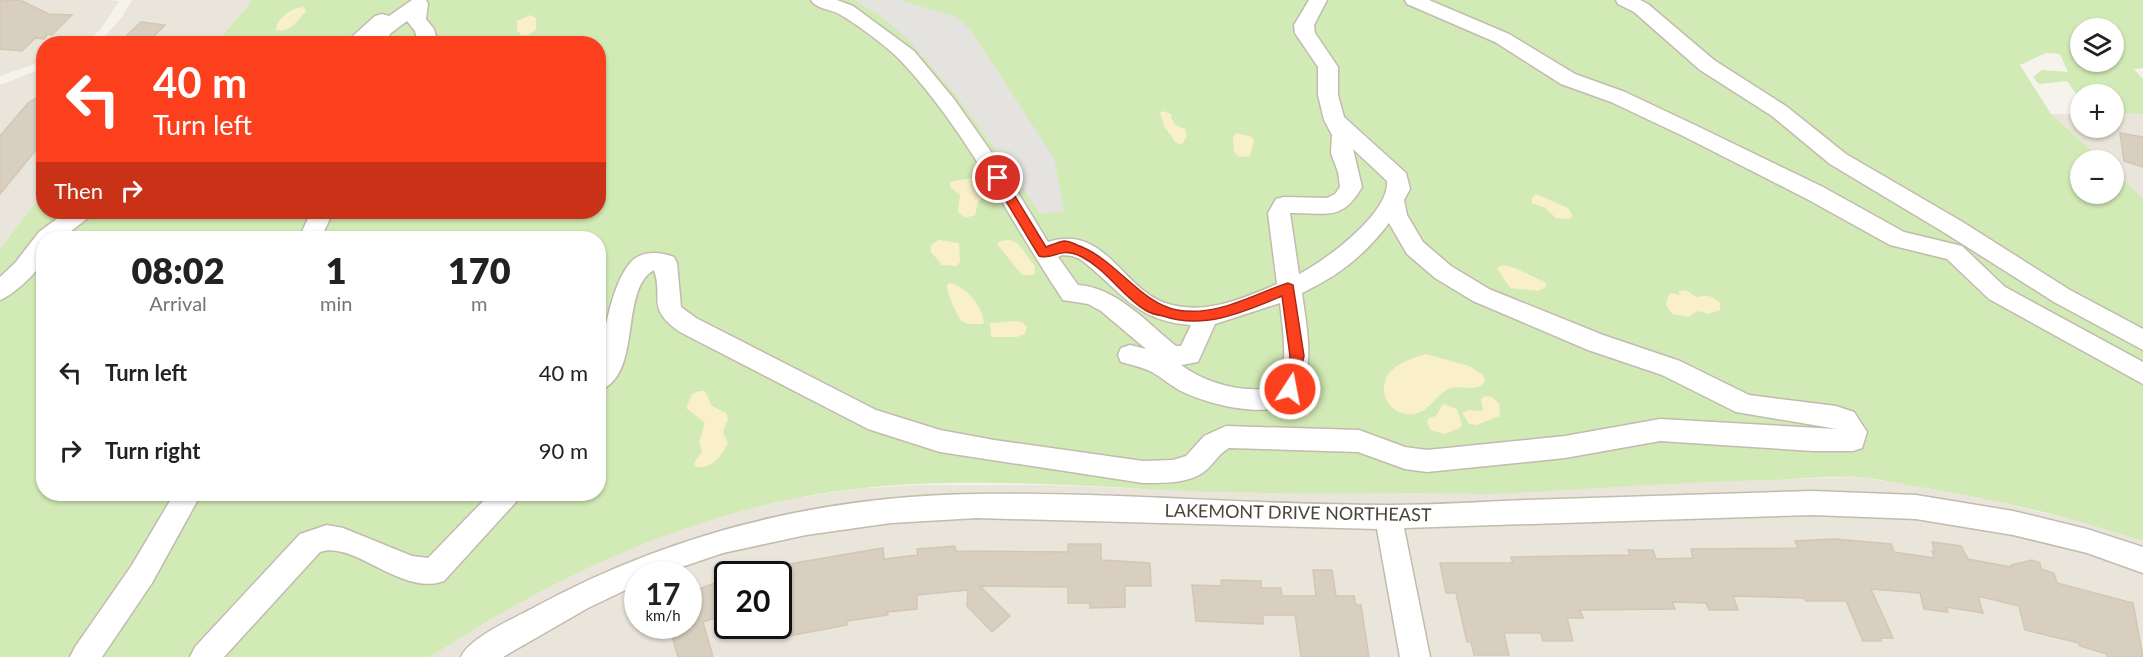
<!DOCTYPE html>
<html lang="en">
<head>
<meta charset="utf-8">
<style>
  :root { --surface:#fff; --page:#f2f2f2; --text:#222; --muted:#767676 }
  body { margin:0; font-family:Lato,sans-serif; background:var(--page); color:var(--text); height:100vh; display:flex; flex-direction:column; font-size:22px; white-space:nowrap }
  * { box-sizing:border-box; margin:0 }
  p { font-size:20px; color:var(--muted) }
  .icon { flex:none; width:33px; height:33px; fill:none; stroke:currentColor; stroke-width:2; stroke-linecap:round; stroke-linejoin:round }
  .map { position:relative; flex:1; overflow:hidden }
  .details { position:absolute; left:36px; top:231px; width:570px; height:270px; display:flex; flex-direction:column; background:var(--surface); border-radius:24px; box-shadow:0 2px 4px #0004 }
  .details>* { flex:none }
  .banner { position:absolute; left:36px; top:36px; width:570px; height:183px; border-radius:24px; box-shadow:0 2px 4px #0004; background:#fc3f1d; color:#fff; overflow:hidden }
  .tools { position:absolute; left:2070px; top:18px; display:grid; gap:12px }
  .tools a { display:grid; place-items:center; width:54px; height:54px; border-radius:50%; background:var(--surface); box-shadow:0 2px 4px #0004; font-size:30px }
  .speed { position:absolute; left:624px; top:561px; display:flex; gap:12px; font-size:30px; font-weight:700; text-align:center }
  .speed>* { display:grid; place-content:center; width:78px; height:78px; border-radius:50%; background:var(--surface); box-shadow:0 2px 4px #0004; line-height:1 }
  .speed small { font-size:15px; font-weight:400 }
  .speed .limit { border:3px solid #111; border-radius:9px; background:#fff; color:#111 }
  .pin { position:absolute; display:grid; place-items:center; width:51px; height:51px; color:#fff; margin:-26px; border:3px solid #fff; border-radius:50%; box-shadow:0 2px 6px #0007 }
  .me { position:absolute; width:66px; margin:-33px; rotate:11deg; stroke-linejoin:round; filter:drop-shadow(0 0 4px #0008) }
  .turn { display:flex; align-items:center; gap:21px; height:126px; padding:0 18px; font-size:27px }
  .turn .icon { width:78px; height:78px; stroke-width:2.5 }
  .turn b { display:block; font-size:42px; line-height:51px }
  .then { display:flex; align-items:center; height:57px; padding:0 18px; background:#0003; gap:12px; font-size:22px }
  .eta { display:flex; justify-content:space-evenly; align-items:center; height:102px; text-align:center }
  .eta b { font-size:36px; font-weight:800; line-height:42px }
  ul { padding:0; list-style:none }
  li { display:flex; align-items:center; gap:18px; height:78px; padding:0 18px }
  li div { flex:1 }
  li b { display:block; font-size:22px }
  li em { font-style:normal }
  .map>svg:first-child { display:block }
</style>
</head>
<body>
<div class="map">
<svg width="2143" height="657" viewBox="0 0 2143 657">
  <rect width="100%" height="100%" fill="#f6f3ec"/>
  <g fill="#eae5da" fill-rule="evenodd">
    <path d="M0 0H111L119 1 100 30 89 40 83 43 44 44 43 61 0 76Z"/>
    <path d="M132 0H250L249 5 216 43 98 44 122 17Z"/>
    <path d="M43 68V193L0 249V85Z"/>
    <path d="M2114 113 2143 114V198L2114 171V160H2102L2051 114H2080V128H2114Z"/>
    <path d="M1859 477 1975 496 2094 525 2143 541V657H430L487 620 550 585 612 555 674 531 735 512 796 498 856 489 916 485H1044L1264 493H1508L1667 483ZM638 574H688V626H638ZM728 574H778V626H728Z"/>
  </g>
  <path fill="#d2eab5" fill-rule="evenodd" d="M250 0H2143V68L2134 69 2143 79V114L2114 113V94H2080V100L2067 81 2039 84 2033 77 2042 70 2068 72 2060 54 2046 53 2020 65 2051 114 2102 160H2080V194H2114V171L2143 198V541C2070 517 1996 499 1920 487 1900 484 1879 479 1859 477 1830 476 1800 479 1771 480 1685 482 1600 488 1515 493 1483 495 1450 493 1418 493 1368 493 1318 494 1268 493 1112 492 945 467 792 499 658 527 544 583 430 657H0V249L43 193 44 212H598V44L216 43 249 5ZM2080 28H2114V62H2080ZM44 238H598V494H44Z"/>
  <g fill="#f9efc9">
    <path d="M302 7 305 8 306 12C296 21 291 33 276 30 277 18 290 9 302 7Z"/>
    <path d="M530 15 536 18V30L528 35H521L517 30V21Z"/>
    <path d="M1163 111 1171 114C1172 124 1175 125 1185 129L1187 136 1182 144 1176 143 1164 126 1160 113Z"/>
    <path d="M1236 133 1252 137 1254 141 1250 156 1239 157 1234 152 1233 138Z"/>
    <path d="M971 178 986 182 989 188 988 194 978 202 975 215 965 218 958 212 960 195 950 187V182Z"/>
    <path d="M1536 194 1568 208 1573 216 1569 219 1556 218 1545 208 1532 203V198Z"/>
    <path d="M939 240 959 243 960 262 956 266 942 265 931 252V245Z"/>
    <path d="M1008 240C1022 241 1026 257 1035 266L1034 275H1022L997 244 1001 241Z"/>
    <path d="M1503 265 1515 268 1545 282 1546 287 1538 291 1510 288 1497 268Z"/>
    <path d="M950 283C967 287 981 305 984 322L982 324H968L961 321C956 312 947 295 947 285Z"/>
    <path d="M1686 290 1696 297C1707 295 1712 295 1720 303V310L1709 314 1698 311 1688 317 1672 314 1666 305 1668 296 1672 293 1679 295V291Z"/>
    <path d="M1015 321 1022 322 1027 327 1025 334 1017 337H991L990 323Z"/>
    <path d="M1426 354 1469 366 1483 375 1485 381C1479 393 1462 385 1451 388 1436 393 1431 412 1413 414 1388 417 1374 388 1392 370 1400 362 1415 357 1426 354Z"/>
    <path d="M699 391H705L712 406 726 413 728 419 723 432 728 443C721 457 712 469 696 467L694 463 702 451 699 442 705 423 686 408 692 394Z"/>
    <path d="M1485 396 1492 397 1499 403 1500 416 1477 425 1469 424 1462 413 1468 410 1483 411 1481 399Z"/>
    <path d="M1443 404 1457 409 1462 424 1460 428 1444 434 1431 430 1427 422 1429 418 1436 416Z"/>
  </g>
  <path fill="#e5e3e0" d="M854 0H899L957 17 971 31 1054 158 1064 211 1041 214 954 92 905 36 879 15Z"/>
  <g fill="#d8cfc1" stroke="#d3c7b4" stroke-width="1.5">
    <path d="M20 0 49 14 72 15 52 35 48 34 44 39 35 38 22 51 0 49V1Z"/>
    <path d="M141 22 165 25 146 44H118Z"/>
    <path d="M44 93V140L0 194V136L28 103Z"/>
    <path d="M2120 133 2143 137V167L2124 161Z"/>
    <path d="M1835 539 1891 544 1894 552 1934 558 1932 551 1935 552 1932 542 1961 546 1968 559 2011 567V565L2032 560 2040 563 2041 569 2054 573 2057 583 2133 603 2143 657H2107V654L2080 646 2079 643 2025 630 2019 606 1978 596 1983 613 1946 607 1948 612 1924 609 1920 593 1871 589 1893 638H1880L1881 641H1863L1846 601H1806L1804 598 1733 596 1738 610H1709L1706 603 1672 602 1675 609 1580 610 1583 618H1567L1573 641H1543L1541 633H1504L1509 655H1474L1471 642H1467L1456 593H1446L1440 563H1513L1511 557 1630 555 1628 550H1653L1656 559 1693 558 1691 549 1798 548 1795 541Z"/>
    <path d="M1068 544H1101V560L1150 563 1151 586H1125V607L1090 608V603H1068V587L980 586 1010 616 992 632 967 606 968 590 917 595V609L887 612 888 615 847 621V625L778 638V566L883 548 884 559 918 555 917 549 955 546 956 551 1068 552Z"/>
    <path d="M1313 570H1332L1336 596H1354L1356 605H1361L1369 657H1301L1295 615H1263V624L1196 621 1192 585 1222 586 1221 580 1261 581V588H1281L1282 596H1316Z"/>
    <path d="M728 578V613L703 622 713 657H678L669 626H688V589L693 588 694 591Z"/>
  </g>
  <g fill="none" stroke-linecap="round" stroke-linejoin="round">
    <g stroke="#c2bbae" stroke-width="3">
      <g id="minor">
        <path d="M412 0H426L428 4 426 19 434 29 438 44H418L415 31 407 21 391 33 384 44H344L375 16 382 14 389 16Z"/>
        <path d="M811 0H837L853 6 914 51 954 99 1006 173 1048 242C1105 224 1121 287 1165 303 1203 316 1242 299 1277 284L1268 213 1276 199 1284 197 1327 198 1335 194 1340 187 1338 172 1331 153 1332 135 1324 120 1318 95V67L1295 33 1294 25 1309 0H1327L1314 25 1315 33 1338 67V95L1344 117 1406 173 1410 189 1404 200 1407 215 1423 242 1451 266 1489 289 1603 335 1680 361 1749 395 1836 406 1854 412 1867 432 1862 448 1853 451H1813L1660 441 1565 458 1427 472 1405 469 1358 452 1229 448C1218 454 1214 464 1205 471 1189 484 1162 483 1143 483L940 452 868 429 680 332C645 308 664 299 654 270 618 290 644 376 598 391 598 360 609 285 631 262 642 250 660 252 674 257L677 263 681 307 696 318 876 410 940 430 994 440 1143 461 1173 460 1186 456 1204 436 1226 426 1359 430 1405 447 1427 450 1565 436 1660 419 1837 429 1736 412 1662 375 1588 350 1473 301 1435 278 1407 254 1389 223C1365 255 1338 276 1302 293 1306 323 1314 361 1302 389 1287 426 1210 405 1183 392 1172 387 1163 378 1152 372 1142 367 1132 365 1121 362L1118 355 1121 348 1130 345 1146 349 1101 311 1088 304 1063 300C1010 221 967 131 901 61 889 48 854 22 839 14 830 9 816 9 811 0ZM1353 149 1387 181C1390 213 1325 261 1299 274L1290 213C1326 212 1341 223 1362 187ZM1062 255 1072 256 1080 259C1121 290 1134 321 1191 325L1181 346H1176C1147 323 1116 287 1078 285L1058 257ZM1280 303C1282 324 1291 373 1274 388 1242 393 1207 384 1181 365L1198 362 1215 324Z"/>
        <path d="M1405 0H1429L1509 34 1575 74 1625 92 1697 126 1823 187 1904 232 1962 246 2005 287 2143 362V384L1989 299 1947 259 1890 245 1807 199 1683 136 1611 102 1561 84 1495 42 1407 4Z"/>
        <path d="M1616 0H1640L1648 4 1714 60 1786 106 1846 154 1961 221 2070 290 2143 329V350L2054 302 1945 233 1830 164 1772 116 1700 70 1634 12 1618 4Z"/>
        <path d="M66 212H91L88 218 62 238H44C44 244 45 252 44 258 41 270 12 296 0 300V277L15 263 39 232Z"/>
        <path d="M311 212H333L321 238H299Z"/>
        <path d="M1813 491 1916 495 2013 511 2087 529 2143 547V573L2087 553 2013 535 1916 519 1813 515 1404 528 1430 657H1400L1377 529 977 518 891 523 806 535 723 553 661 574H638V584L588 608 503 657H461C470 637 515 618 535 607 671 533 821 496 976 494 1113 492 1251 505 1388 505 1434 505 1481 502 1527 500 1622 497 1718 494 1813 491Z"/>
        <path d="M174 494H201L152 583 102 657H70L75 647 132 565Z"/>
        <path d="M490 494H520L516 502 444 581C402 597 354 540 320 552L224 657H190L195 647 300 534 327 525 343 528 412 556 428 558Z"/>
      </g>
    </g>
    <use href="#minor" fill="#fff" fill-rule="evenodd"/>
  </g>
  <path fill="#fc3f1d" stroke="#a42913" stroke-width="1.5" d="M998 173 1002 175 1046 247C1052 245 1058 242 1064 241 1069 241 1073 243 1077 245 1115 258 1141 304 1177 310 1217 317 1251 295 1288 283L1293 285 1304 356 1295 393H1285L1283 389 1290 356 1282 296C1244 312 1204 330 1163 316 1157 315 1150 313 1145 310 1122 296 1107 270 1082 257 1060 245 1054 261 1039 256L992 178Z"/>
  <g text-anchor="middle" stroke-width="4.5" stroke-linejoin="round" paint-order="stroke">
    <g font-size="18" fill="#4b4439" stroke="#fff">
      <text transform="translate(1298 513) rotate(1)" y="6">LAKEMONT DRIVE NORTHEAST</text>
    </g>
  </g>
</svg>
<div class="tools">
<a><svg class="icon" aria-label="layers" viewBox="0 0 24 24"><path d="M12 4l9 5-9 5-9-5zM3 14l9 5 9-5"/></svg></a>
<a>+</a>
<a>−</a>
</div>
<div class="speed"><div>17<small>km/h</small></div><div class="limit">20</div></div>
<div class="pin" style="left:998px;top:178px;background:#d93025"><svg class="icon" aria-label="arrive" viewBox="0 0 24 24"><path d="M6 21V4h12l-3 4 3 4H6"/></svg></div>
<svg class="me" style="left:1290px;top:389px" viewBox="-20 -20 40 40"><circle r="17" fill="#fc3f1d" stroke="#fff" stroke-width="3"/><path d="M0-11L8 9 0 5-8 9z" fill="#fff"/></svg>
<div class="banner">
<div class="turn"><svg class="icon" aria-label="left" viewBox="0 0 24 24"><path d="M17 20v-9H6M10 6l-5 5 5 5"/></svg><div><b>40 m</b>Turn left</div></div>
<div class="then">Then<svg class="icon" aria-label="right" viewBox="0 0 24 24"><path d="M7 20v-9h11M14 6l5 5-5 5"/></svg></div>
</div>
<section class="details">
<div class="eta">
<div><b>08:02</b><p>Arrival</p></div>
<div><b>1</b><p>min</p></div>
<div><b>170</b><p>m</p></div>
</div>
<ul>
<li><svg class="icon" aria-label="left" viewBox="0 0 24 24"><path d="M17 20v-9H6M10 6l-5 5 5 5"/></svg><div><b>Turn left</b></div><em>40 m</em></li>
<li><svg class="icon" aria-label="right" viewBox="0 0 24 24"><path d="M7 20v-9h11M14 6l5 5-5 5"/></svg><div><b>Turn right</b></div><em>90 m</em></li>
</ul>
</section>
</div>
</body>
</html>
